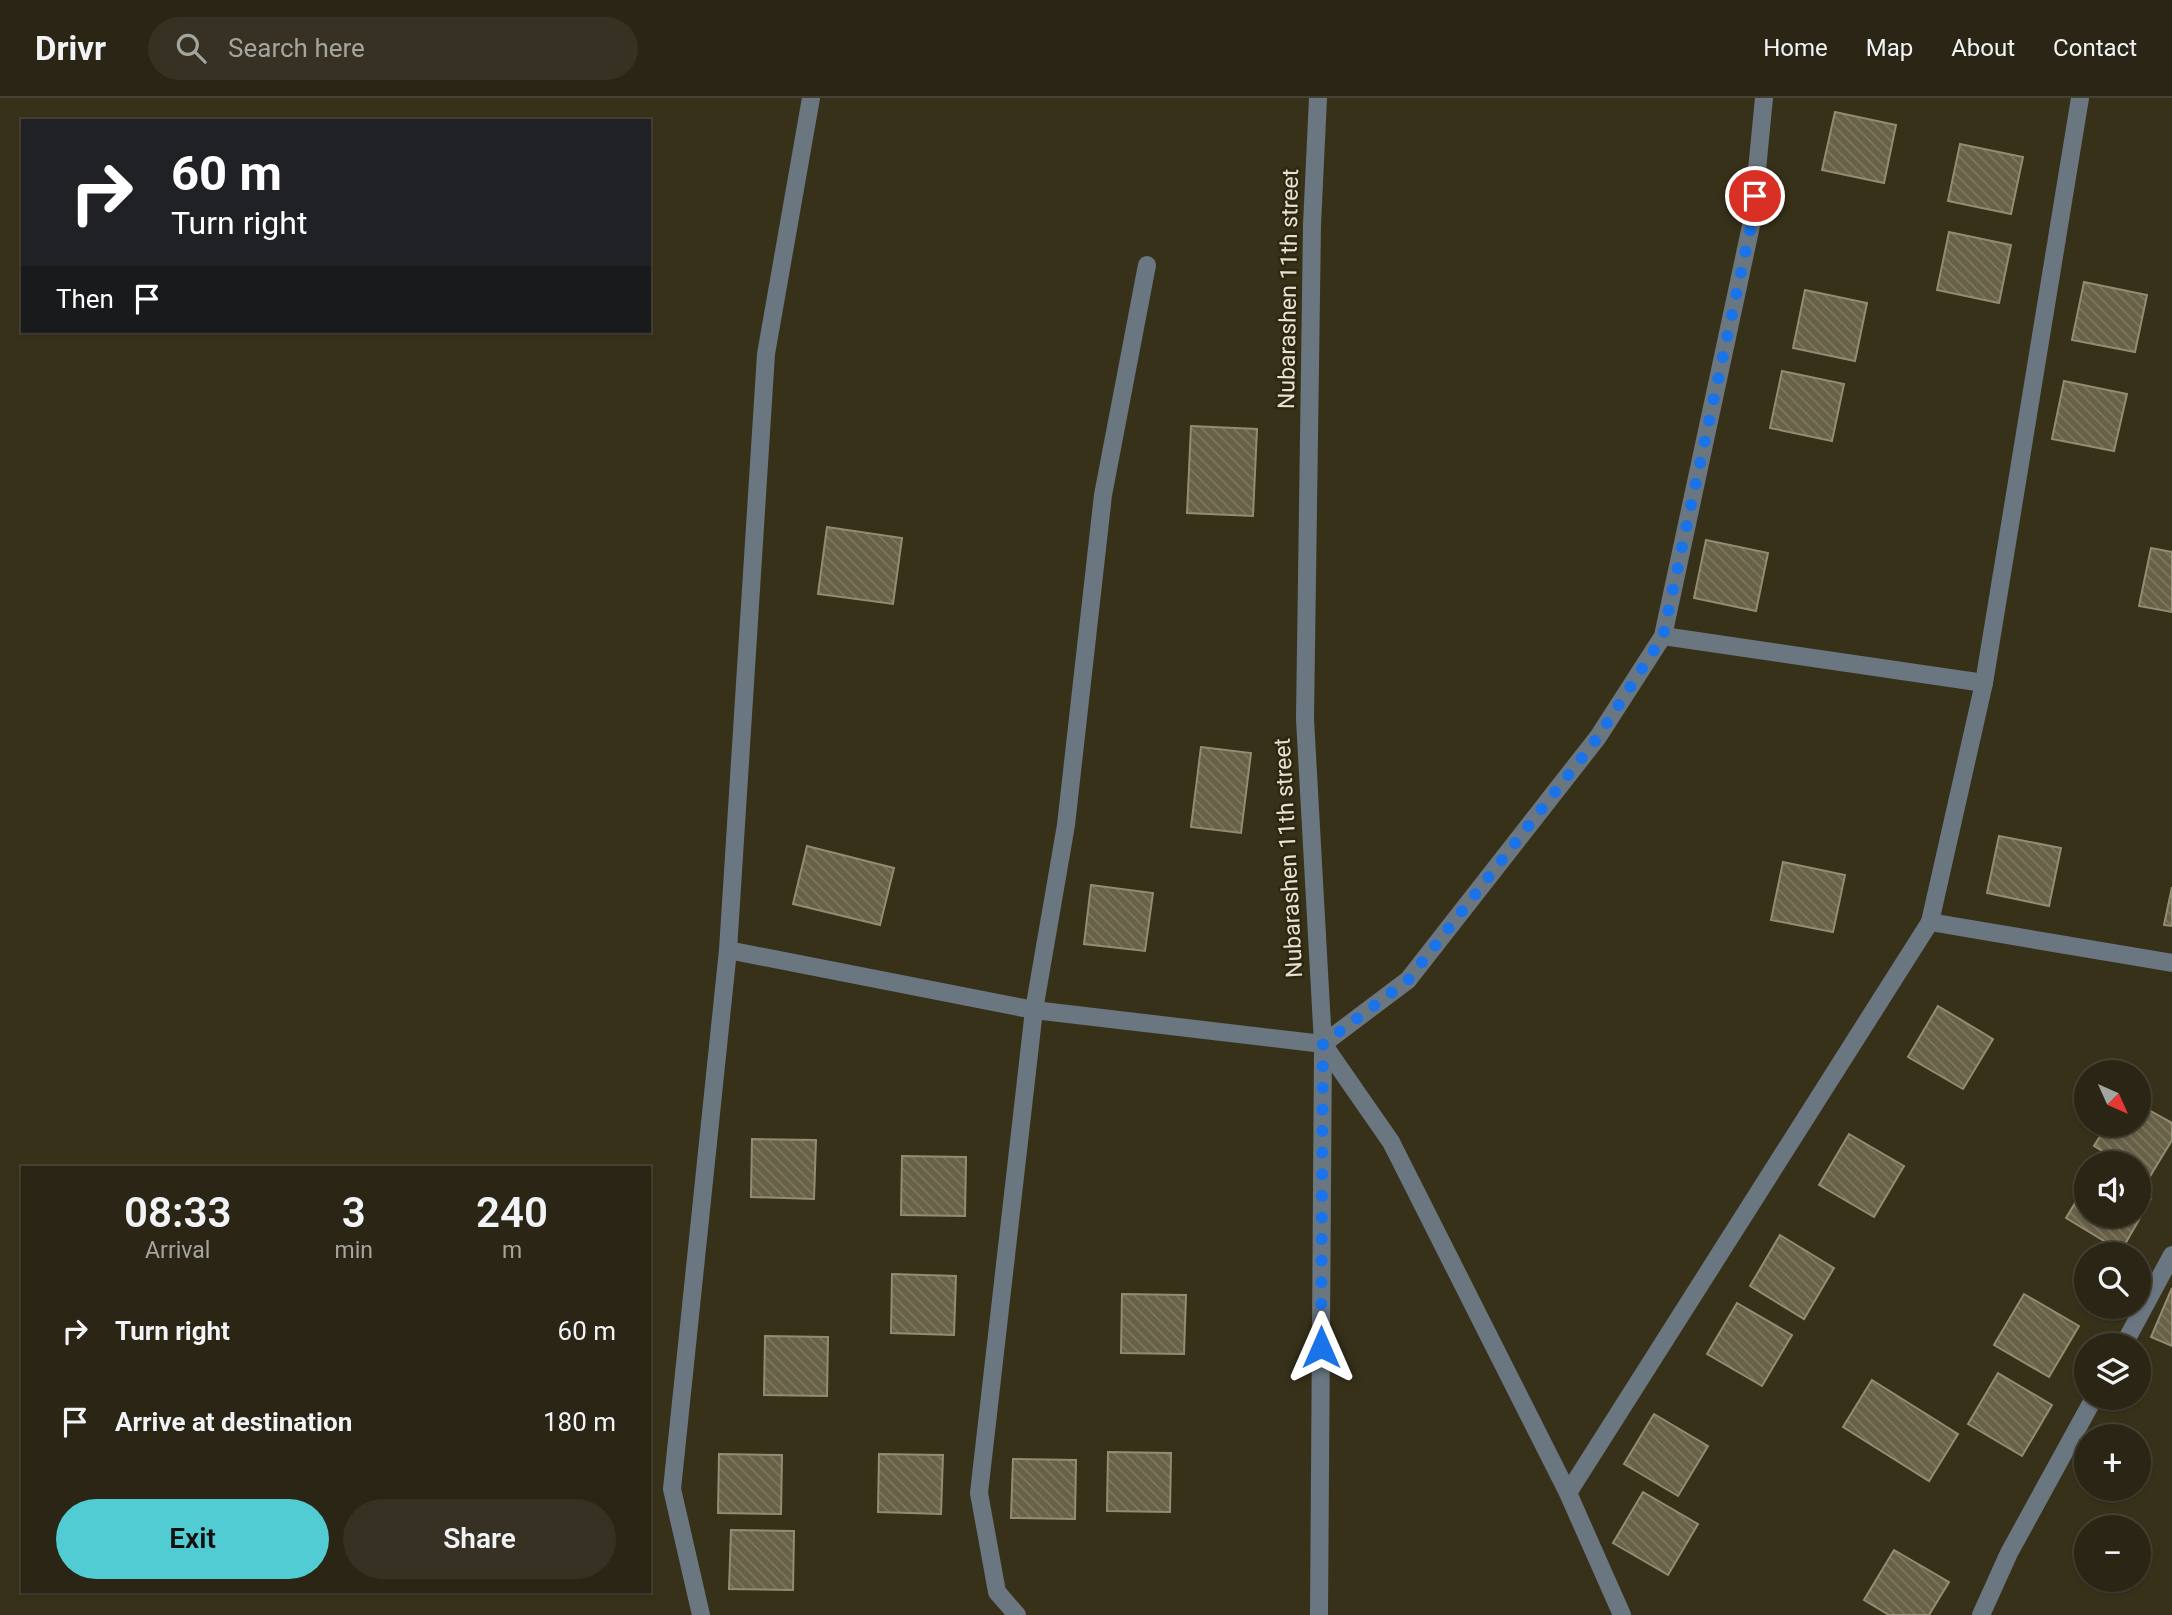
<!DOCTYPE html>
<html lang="en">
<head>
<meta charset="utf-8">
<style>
  :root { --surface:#2a2514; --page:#363122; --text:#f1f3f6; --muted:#a5a5a0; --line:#464234; --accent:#51ccd2 }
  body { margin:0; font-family:Roboto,sans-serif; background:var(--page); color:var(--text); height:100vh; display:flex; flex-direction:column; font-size:26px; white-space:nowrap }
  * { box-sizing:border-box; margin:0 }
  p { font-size:23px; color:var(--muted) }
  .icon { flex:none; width:38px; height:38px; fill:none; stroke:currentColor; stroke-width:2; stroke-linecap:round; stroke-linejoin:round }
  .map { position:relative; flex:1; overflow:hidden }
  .sheet { position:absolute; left:21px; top:1068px; width:630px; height:427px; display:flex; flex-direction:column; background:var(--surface); border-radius:0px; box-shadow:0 2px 5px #0004,0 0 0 2px var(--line) }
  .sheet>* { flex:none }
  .guide { position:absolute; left:21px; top:21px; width:630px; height:214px; border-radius:0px; box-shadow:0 2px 5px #0004,0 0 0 2px var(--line); background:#202124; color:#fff; overflow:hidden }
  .needle { width:46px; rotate:135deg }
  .buttons { position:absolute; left:2074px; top:962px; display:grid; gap:14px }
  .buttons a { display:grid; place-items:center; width:77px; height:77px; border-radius:50%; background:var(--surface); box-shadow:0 2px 5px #0004,0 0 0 2px var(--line); font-size:35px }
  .pin { position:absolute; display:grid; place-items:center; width:60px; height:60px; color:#fff; margin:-30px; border:4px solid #fff; border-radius:50%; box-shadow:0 2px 7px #0007 }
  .me { position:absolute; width:77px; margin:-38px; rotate:0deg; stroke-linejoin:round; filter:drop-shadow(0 0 5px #0008) }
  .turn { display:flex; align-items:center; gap:24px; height:147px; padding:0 35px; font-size:32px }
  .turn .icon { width:91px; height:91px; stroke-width:2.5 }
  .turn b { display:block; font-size:49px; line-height:60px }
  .then { display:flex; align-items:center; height:66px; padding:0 35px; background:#0003; gap:14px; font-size:26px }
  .eta { display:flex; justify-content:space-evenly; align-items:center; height:119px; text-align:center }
  .eta b { font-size:42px; font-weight:600; line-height:49px }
  .cta { display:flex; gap:14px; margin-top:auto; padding:14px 35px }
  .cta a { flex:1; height:80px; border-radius:42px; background:var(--accent); color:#111; font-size:28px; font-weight:600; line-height:80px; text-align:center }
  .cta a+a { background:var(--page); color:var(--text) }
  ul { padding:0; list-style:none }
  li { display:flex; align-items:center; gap:21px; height:91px; padding:0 35px }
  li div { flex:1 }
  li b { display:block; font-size:26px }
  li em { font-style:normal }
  header { display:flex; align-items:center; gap:42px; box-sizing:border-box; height:98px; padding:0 35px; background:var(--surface); border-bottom:2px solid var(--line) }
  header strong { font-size:33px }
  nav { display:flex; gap:38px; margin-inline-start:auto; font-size:24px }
  .search { width:490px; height:63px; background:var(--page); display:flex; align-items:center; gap:18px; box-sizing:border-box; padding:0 24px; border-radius:38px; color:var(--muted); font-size:26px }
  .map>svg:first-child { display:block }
</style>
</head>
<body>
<header>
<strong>Drivr</strong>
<div class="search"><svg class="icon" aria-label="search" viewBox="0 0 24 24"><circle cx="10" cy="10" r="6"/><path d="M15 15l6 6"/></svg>Search here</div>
<nav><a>Home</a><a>Map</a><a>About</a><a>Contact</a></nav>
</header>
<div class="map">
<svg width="2172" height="1517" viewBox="0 0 2172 1517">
  <defs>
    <pattern id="building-back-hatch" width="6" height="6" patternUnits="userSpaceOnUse" patternTransform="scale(1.75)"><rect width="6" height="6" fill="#686148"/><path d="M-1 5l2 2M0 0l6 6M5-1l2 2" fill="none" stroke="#7e7762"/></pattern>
  </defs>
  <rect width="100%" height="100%" fill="#38311a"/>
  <g fill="url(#building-back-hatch)" stroke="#948c72" stroke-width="2">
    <path d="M1835 14 1896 27 1884 85 1822 72Z"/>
    <path d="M1960 46 2023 59 2011 116 1948 103Z"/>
    <path d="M1949 134 2011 147 1999 205 1937 192Z"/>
    <path d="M2084 184 2147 197 2135 254 2072 242Z"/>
    <path d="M1805 192 1867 205 1855 263 1793 250Z"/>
    <path d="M1782 273 1844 286 1832 343 1770 330Z"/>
    <path d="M2064 283 2127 296 2114 353 2052 341Z"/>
    <path d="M1191 328 1257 331 1253 418 1187 415Z"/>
    <path d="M827 429 902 440 893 506 818 496Z"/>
    <path d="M1706 442 1768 455 1756 513 1694 500Z"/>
    <path d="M2151 450 2172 454V514L2139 508Z"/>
    <path d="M1201 649 1251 655 1241 735 1191 729Z"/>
    <path d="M1999 738 2061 750 2049 808 1987 795Z"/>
    <path d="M807 748 894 770 880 827 793 806Z"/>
    <path d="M1783 764 1845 777 1833 834 1771 822Z"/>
    <path d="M1091 787 1153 795 1145 853 1084 846Z"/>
    <path d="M2172 789V828L2164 827Z"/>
    <path d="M1938 908 1993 941 1963 991 1908 959Z"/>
    <path d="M2138 1006 2172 1025V1042L2149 1080 2138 1074V1066H2124L2094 1048 2107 1027H2138Z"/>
    <path d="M1849 1036 1904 1068 1874 1119 1819 1087Z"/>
    <path d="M752 1041 816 1042 814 1101 751 1099Z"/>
    <path d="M902 1058 966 1059 965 1118 901 1117Z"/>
    <path d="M2086 1087V1118H2138V1094L2151 1101 2121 1153 2066 1120Z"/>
    <path d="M1780 1137 1834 1170 1804 1221 1750 1188Z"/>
    <path d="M892 1176 956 1178 954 1237 891 1235Z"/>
    <path d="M2172 1190V1248L2151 1239Z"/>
    <path d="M1122 1196 1186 1197 1184 1256 1121 1255Z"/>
    <path d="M2024 1196 2079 1228 2049 1279 1994 1247Z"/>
    <path d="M1737 1205 1792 1237 1762 1288 1707 1256Z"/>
    <path d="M765 1238 828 1239 827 1298 764 1297Z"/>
    <path d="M1998 1275 2052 1307 2022 1358 1968 1326Z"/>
    <path d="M1872 1282 1958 1336 1929 1383 1843 1329Z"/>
    <path d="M1654 1316 1708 1348 1678 1398 1624 1366Z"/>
    <path d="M1108 1354 1171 1355 1170 1414 1107 1413Z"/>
    <path d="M719 1356 782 1357 781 1416 718 1415Z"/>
    <path d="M879 1356 943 1357 941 1416 878 1414Z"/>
    <path d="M1013 1361 1076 1362 1075 1421 1011 1420Z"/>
    <path d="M1643 1394 1698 1426 1668 1477 1613 1445Z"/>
    <path d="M731 1432 794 1433 793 1492 729 1491Z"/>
    <path d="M1894 1452 1949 1484 1929 1517H1889L1864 1502Z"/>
  </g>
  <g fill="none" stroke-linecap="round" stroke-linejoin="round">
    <g stroke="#6a7680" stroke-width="18">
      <path d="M1318 0 1312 127 1305 621 1323 946 1319 1517"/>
      <path d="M1663 538 1984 585"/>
      <path d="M1930 824 2172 865"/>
      <path d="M728 852 1034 912 1323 946 1408 882 1598 639 1663 538 1752 123 1764 0"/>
      <path d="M1323 946 1391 1044 1568 1395 1622 1517"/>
      <path d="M2123 1248 2172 1157"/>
      <path d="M1568 1395 1930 824 1984 585 2080 0"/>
      <path d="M701 1517 672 1391 728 852 766 256 811 0"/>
      <path d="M1017 1517 997 1494 979 1395 1034 912 1066 727 1103 397 1147 167"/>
      <path d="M1981 1517 2009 1455 2094 1300"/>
    </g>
  </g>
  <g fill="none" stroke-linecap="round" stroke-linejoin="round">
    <path stroke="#1a73e8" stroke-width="12" stroke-dasharray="0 21.6" d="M1321 1249 1323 946 1408 882 1598 639 1663 538 1752 123 1755 98"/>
  </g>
  <g text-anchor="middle" stroke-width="5" stroke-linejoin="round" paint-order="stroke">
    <g font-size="23" fill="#e6e2d4" stroke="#2e2710">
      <text transform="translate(1288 191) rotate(-89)" y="8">Nubarashen 11th street</text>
      <text transform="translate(1288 760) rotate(-93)" y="8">Nubarashen 11th street</text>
    </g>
  </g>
</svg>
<div class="buttons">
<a><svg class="needle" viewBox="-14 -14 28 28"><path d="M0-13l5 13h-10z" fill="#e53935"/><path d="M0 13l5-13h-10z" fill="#a5a5a0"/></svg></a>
<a><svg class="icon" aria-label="sound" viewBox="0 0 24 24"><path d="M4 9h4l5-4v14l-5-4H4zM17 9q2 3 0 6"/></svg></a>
<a><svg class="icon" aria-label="search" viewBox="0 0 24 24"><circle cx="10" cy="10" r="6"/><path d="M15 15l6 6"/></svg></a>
<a><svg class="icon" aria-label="layers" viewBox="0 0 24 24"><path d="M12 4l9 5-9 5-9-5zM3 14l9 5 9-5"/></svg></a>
<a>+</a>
<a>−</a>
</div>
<div class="pin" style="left:1755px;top:98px;background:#d93025"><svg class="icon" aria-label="arrive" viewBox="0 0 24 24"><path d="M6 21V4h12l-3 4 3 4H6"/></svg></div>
<svg class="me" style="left:1321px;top:1249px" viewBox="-20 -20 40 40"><path d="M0-17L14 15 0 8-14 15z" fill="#1a73e8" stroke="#fff" stroke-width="4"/></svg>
<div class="guide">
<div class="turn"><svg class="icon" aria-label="right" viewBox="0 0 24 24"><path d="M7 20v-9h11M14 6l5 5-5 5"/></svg><div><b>60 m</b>Turn right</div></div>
<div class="then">Then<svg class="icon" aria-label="arrive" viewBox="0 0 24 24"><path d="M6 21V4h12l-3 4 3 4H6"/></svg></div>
</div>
<section class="sheet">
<div class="eta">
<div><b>08:33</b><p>Arrival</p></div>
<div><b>3</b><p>min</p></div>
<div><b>240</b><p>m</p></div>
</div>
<ul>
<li><svg class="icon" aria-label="right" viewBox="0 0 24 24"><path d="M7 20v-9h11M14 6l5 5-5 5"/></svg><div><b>Turn right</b></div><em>60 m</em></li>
<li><svg class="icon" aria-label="arrive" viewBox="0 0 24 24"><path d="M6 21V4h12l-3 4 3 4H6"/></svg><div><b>Arrive at destination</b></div><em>180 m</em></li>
</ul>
<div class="cta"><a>Exit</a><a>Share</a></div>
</section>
</div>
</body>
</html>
